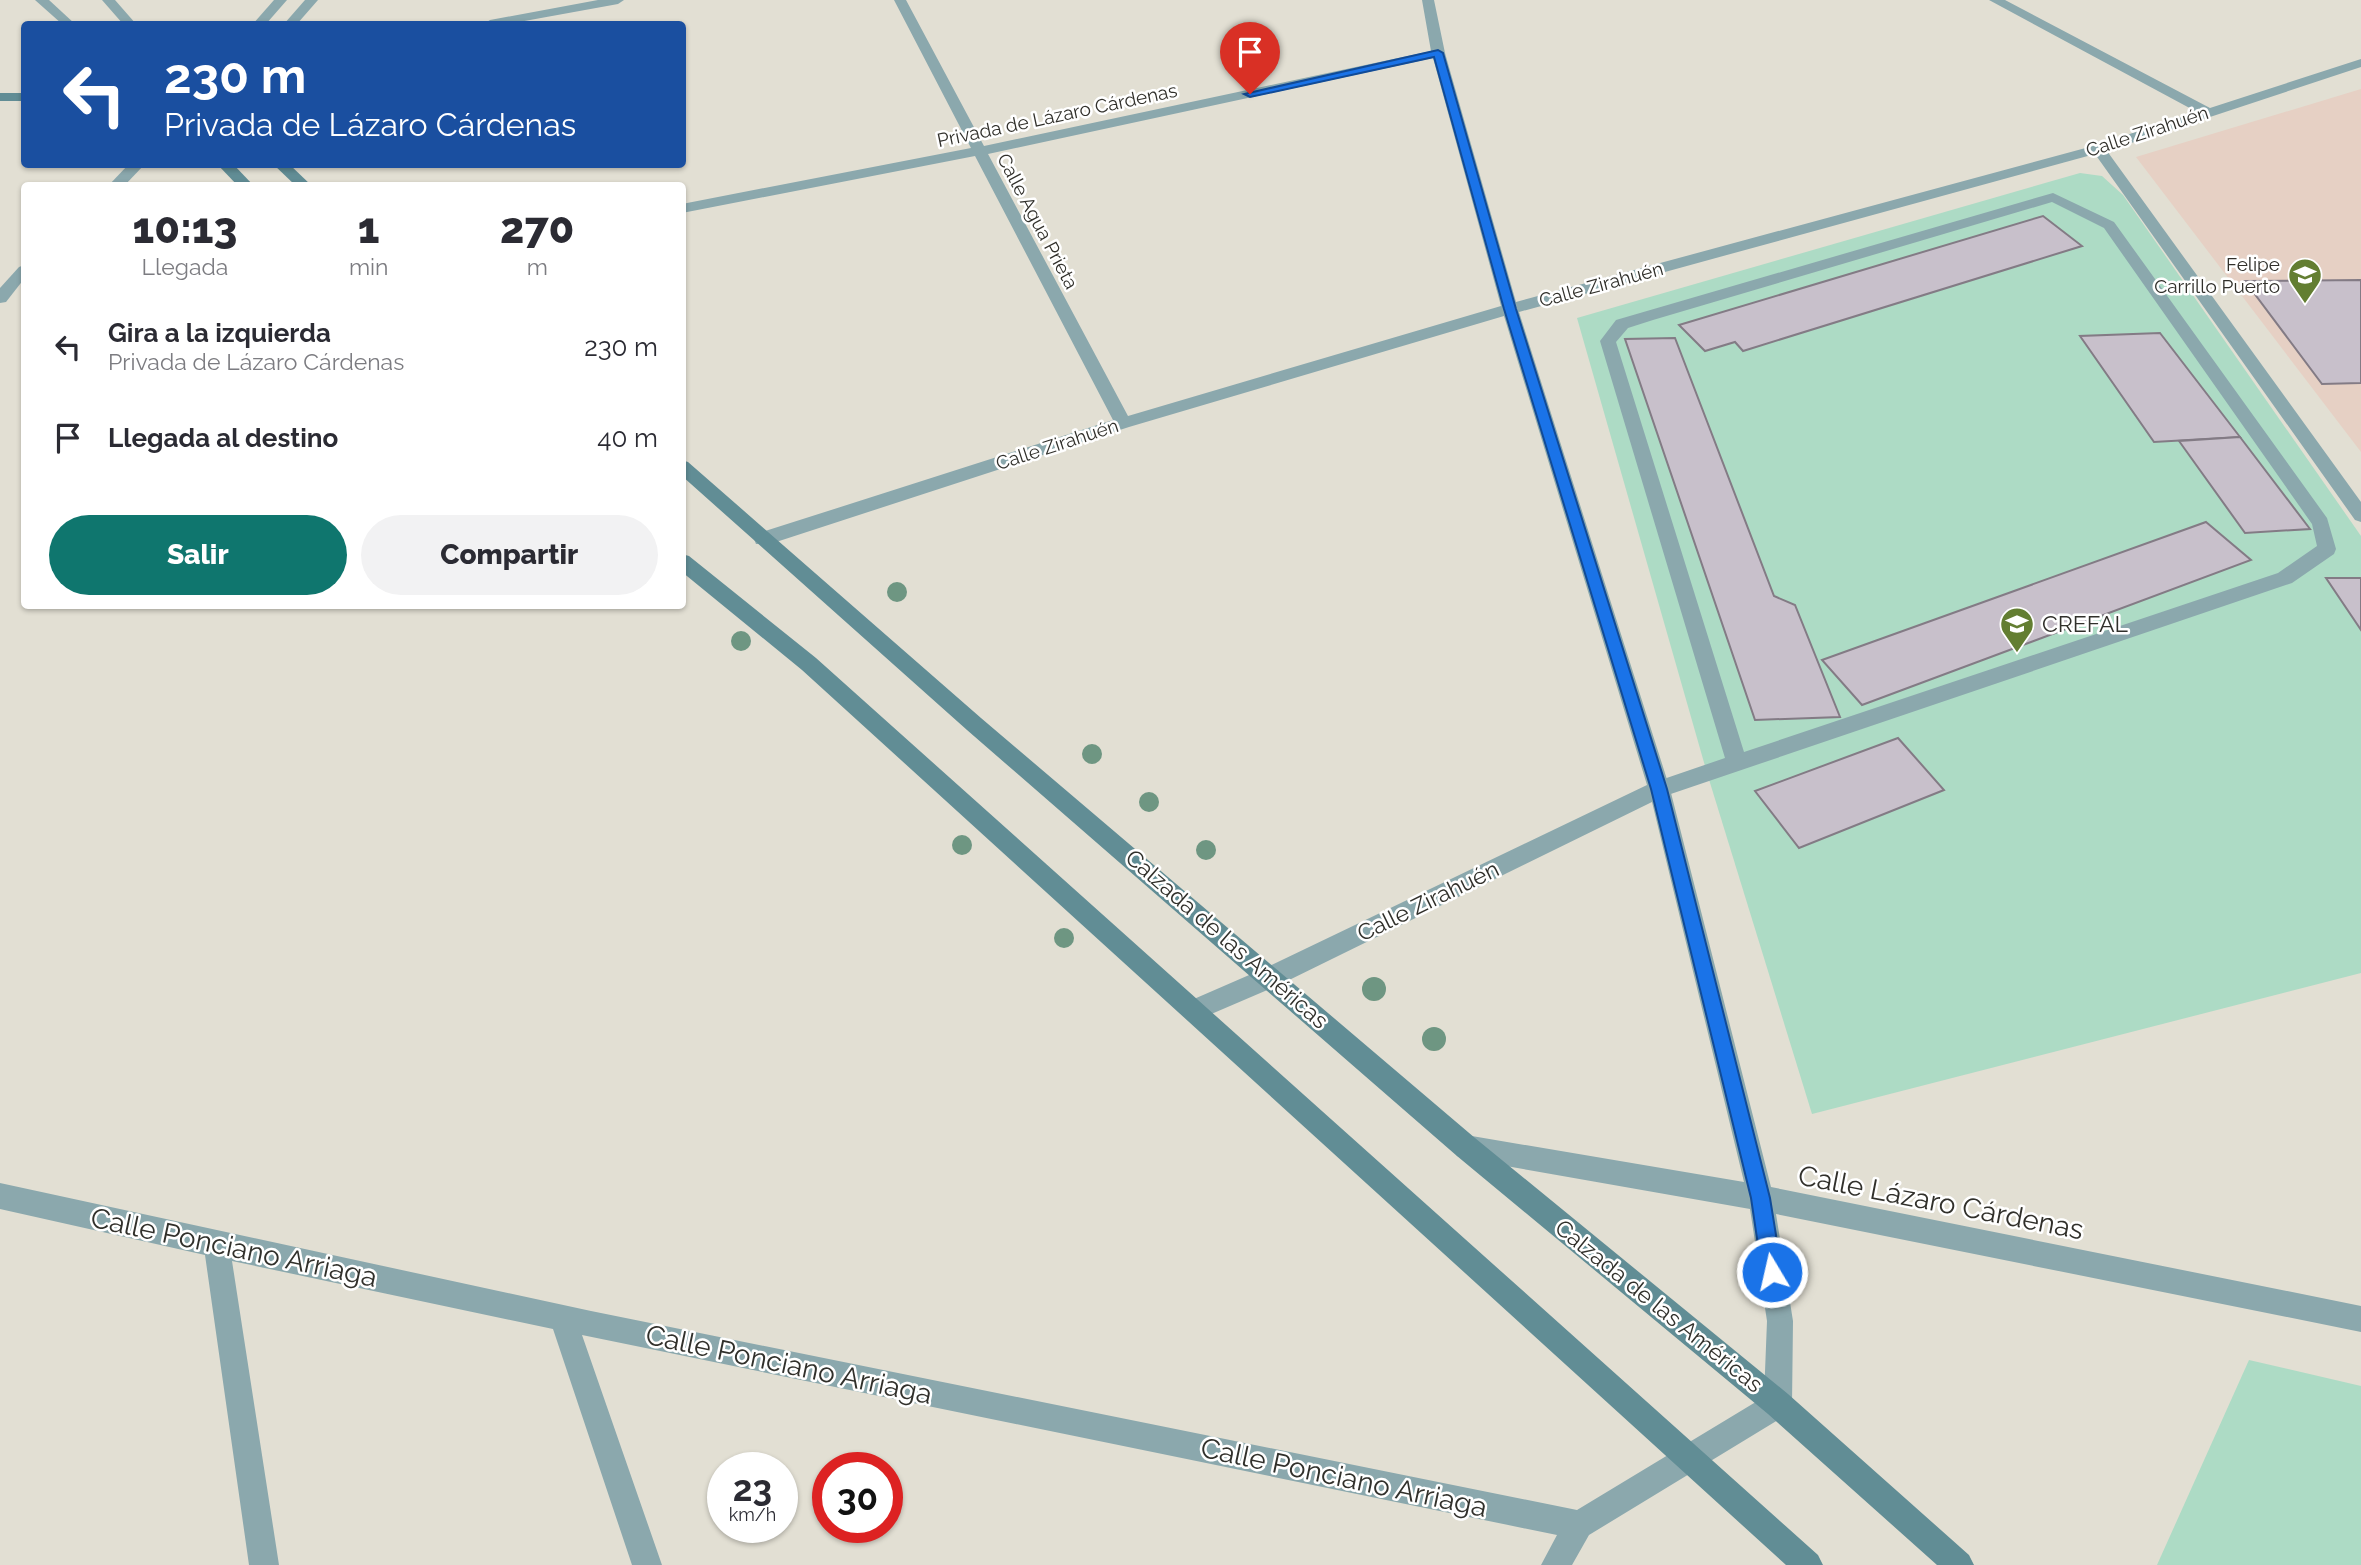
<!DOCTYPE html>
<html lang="es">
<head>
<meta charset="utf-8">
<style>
  :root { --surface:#fff; --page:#f2f2f3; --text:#2b2b33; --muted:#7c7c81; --accent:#0f766e }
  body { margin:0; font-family:Raleway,sans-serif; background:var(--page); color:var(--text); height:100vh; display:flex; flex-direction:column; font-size:26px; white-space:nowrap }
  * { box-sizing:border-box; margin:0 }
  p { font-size:23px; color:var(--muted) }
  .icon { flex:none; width:38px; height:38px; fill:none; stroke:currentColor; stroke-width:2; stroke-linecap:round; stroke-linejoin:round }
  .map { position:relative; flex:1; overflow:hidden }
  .details { position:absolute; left:21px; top:182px; width:665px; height:427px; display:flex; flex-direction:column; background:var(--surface); border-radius:7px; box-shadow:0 2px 5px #0004 }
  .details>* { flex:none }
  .banner { position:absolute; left:21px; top:21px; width:665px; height:147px; border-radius:7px; box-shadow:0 2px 5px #0004; background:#1a4fa0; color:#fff; overflow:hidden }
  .speed { position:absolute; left:707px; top:1452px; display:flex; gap:14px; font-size:35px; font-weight:700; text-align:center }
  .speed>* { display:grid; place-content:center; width:91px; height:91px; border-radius:50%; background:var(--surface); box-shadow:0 2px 5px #0004; line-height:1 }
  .speed small { font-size:18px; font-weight:400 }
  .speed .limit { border:10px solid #d22; background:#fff; color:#111 }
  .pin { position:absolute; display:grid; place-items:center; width:60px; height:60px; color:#fff; margin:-72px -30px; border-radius:50% 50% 50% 0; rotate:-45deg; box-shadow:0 0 7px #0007 }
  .pin .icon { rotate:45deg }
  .me { position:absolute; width:77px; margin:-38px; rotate:351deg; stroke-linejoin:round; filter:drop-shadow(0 0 5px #0008) }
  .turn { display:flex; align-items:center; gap:24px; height:147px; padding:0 28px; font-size:32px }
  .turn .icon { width:91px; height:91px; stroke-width:2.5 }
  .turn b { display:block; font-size:49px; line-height:60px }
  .eta { display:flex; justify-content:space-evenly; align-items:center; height:119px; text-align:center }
  .eta b { font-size:42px; font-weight:800; line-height:49px }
  .action { display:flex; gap:14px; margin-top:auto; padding:14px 28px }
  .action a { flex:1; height:80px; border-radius:42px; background:var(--accent); color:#fff; font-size:28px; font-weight:800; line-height:80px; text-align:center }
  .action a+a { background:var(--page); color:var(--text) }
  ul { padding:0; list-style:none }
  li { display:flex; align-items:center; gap:21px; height:91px; padding:0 28px }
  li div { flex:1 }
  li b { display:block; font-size:26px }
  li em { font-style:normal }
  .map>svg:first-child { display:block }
</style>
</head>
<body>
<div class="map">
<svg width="2361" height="1565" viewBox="0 0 2361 1565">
  <rect width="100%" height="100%" fill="#e2dfd3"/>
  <path fill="#e6d0c4" d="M2361 89V452L2136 157Z"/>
  <g fill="#addbc5">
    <path d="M2080 173 2102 176 2123 195 2361 536V973L1812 1114 1707 773 1577 318Z"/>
    <path d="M2249 1360 2361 1386V1565H2157Z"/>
  </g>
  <g fill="#c8c0cb" stroke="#837b85" stroke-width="2">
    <path d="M2043 216 2082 246 1743 351 1735 342 1705 351 1679 325Z"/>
    <path d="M2361 280V383L2322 384 2245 281Z"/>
    <path d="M2160 333 2240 437 2154 442 2080 336Z"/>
    <path d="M1675 338 1774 596 1795 605 1840 717 1755 720 1625 339Z"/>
    <path d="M2240 437 2310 529 2245 533 2179 441Z"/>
    <path d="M2206 522 2251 560 1862 705 1822 660Z"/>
    <path d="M2326 578H2361V630Z"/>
    <path d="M1898 738 1944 790 1799 848 1755 791Z"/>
  </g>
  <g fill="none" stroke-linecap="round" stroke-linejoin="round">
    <path fill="#8ba8ad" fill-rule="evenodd" d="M2053 193 2114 222 2327 518 2336 549 2334 554 2292 583 1659 798 1652 795 1648 789 1652 783 1725 758 1600 341 1616 320ZM2052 202 2104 228 2312 524 2317 546 2278 573 1744 752 1616 342 1628 328 1653 320Z"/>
    <g fill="#8ba8ad" fill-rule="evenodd">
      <path d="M35 0H49L75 24H62Z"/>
      <path d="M102 0H115L136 24H123Z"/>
      <path d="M274 0H287L266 24H253Z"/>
      <path d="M305 0H318L297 24H284Z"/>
      <path d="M598 0H624L618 4 508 24H484L490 20Z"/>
      <path d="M894 0H906L984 146 1431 51 1422 0H1434L1445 53 1516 302 2093 146 2197 112 1989 0H2005L2210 108 2361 59V67L2107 151 2361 502V522L2355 520 2095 154 1519 312 1670 789 1771 1187 2361 1306V1332L1776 1214 1793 1321 1792 1404 1788 1414 1589 1535 1572 1565H1541L1557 1535 582 1335 662 1565H632L553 1329 232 1261 279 1565H249L205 1255 0 1209V1183L591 1311 1577 1510 1764 1397 1767 1321 1750 1209 1466 1159 1457 1156 1454 1147 1457 1138 1466 1135 1744 1182 1652 802 1279 985 1195 1021 1187 1018 1183 1010 1187 1002 1263 969 1647 785 1504 316 1129 427 770 544H756L754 539 756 534 1113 420 975 156 682 213V204L971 148ZM1433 58 1501 306 1128 416 988 154Z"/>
      <path d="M129 164H145L124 186H108Z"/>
      <path d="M24 265V279L6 302 0 303V288L19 267Z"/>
    </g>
    <g fill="#618d95" fill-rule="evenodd">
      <rect x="0" y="93" width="24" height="8"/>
      <path d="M217 164H233L254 186H238Z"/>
      <path d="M273 164H289L312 186H296Z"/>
      <path d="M682 460 688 462 981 718 1475 1138 1788 1394 1969 1555 1974 1565H1937L1768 1414 1457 1156 967 730 682 476Z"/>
      <path d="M682 554 689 556 816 658 1818 1555 1823 1565H1786L802 670 682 572Z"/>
    </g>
  </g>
  <g fill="#6e9682">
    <circle cx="897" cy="592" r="10"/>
    <circle cx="741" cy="641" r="10"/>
    <circle cx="1092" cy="754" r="10"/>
    <circle cx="1149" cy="802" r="10"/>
    <circle cx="962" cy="845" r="10"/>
    <circle cx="1206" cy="850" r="10"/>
    <circle cx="1064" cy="938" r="10"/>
    <circle cx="1374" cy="989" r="12"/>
    <circle cx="1434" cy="1039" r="12"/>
  </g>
  <path fill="#1a73e8" stroke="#114b97" stroke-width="2" d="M1438 50 1443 53 1516 309 1667 789 1770 1198 1782 1272 1779 1279 1772 1281 1765 1279 1762 1272 1751 1198 1651 789 1504 309 1434 57 1250 97 1244 94Z"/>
  <defs>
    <g id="school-pin" transform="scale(1.75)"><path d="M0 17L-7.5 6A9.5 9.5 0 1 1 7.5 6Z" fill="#637e32" stroke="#fff"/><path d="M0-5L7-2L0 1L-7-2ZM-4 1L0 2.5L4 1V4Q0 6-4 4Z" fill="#fff"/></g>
    <g id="university-pin" transform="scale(1.75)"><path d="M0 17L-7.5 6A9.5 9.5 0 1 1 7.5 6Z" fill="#637e32" stroke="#fff"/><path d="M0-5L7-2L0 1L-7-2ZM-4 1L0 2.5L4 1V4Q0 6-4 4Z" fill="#fff"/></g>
  </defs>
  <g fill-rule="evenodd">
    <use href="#school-pin" x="2305" y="275"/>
    <use href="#university-pin" x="2017" y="624"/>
  </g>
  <g text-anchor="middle" stroke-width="5" stroke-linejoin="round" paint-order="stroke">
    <g font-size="19" fill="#31302b" stroke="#fff">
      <text transform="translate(1057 115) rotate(-12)" y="7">Privada de Lázaro Cárdenas</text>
      <text transform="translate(2147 131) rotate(-18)" y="7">Calle Zirahuén</text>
      <text transform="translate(1038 221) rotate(62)" y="7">Calle Agua Prieta</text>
      <text transform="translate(1601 284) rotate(-15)" y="7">Calle Zirahuén</text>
      <text transform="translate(1057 444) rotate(-18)" y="7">Calle Zirahuén</text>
    </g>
    <g font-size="19" fill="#31302b" stroke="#fff" text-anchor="end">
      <text x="2280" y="271">Felipe<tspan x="2280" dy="22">Carrillo Puerto</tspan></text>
    </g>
    <g font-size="23" fill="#31302b" stroke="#fff" text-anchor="start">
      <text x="2042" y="632">CREFAL</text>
    </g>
    <g font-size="23" fill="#31302b" stroke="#fff">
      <text transform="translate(1428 901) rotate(-26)" y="8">Calle Zirahuén</text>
      <text transform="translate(1227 939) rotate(41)" y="8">Calzada de las Américas</text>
      <text transform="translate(1659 1306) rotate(39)" y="8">Calzada de las Américas</text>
    </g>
    <g font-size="28" fill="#31302b" stroke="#fff">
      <text transform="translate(1941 1202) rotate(11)" y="10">Calle Lázaro Cárdenas</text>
      <text transform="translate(234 1247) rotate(12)" y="10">Calle Ponciano Arriaga</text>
      <text transform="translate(789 1364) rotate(12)" y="10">Calle Ponciano Arriaga</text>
      <text transform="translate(1344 1477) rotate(12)" y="10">Calle Ponciano Arriaga</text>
    </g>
  </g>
</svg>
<div class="speed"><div>23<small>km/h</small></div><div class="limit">30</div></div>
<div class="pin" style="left:1250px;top:94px;background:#d93025"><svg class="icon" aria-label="arrive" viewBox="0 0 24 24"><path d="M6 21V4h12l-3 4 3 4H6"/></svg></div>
<svg class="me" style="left:1772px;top:1272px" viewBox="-20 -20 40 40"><circle r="17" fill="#1a73e8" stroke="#fff" stroke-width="3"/><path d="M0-11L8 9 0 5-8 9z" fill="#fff"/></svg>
<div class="banner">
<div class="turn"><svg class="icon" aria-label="left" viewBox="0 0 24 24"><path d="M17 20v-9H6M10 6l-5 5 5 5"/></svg><div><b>230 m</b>Privada de Lázaro Cárdenas</div></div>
</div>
<section class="details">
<div class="eta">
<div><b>10:13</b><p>Llegada</p></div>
<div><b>1</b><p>min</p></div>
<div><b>270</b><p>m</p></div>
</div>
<ul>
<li><svg class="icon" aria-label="left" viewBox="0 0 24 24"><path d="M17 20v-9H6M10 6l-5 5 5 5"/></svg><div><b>Gira a la izquierda</b><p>Privada de Lázaro Cárdenas</p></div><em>230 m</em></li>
<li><svg class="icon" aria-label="arrive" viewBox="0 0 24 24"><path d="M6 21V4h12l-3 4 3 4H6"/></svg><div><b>Llegada al destino</b></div><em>40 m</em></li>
</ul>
<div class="action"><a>Salir</a><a>Compartir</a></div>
</section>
</div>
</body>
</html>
